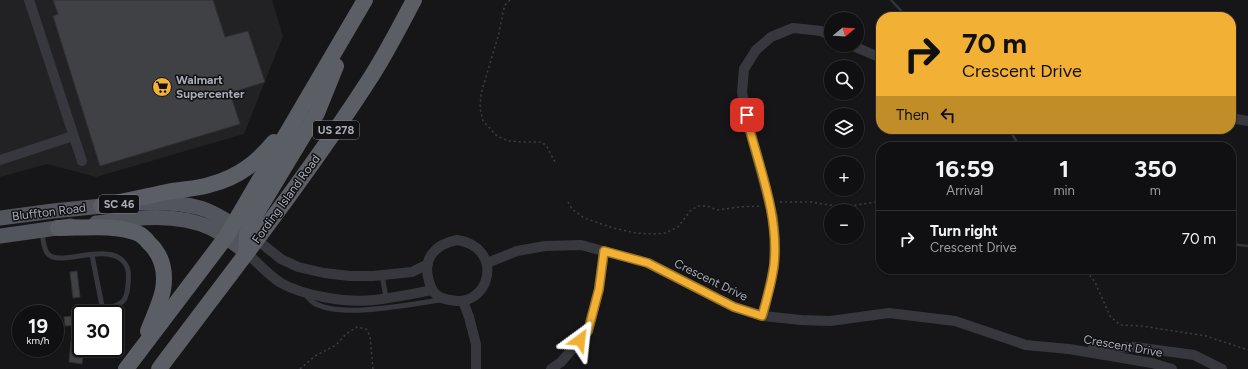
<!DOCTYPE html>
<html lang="en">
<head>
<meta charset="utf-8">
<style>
  :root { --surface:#101012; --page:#19191b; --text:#f1f3f6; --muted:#9c9d9f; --line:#303032 }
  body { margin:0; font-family:Figtree,sans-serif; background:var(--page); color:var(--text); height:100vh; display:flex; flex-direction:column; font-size:15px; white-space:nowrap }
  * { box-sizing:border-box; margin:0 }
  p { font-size:13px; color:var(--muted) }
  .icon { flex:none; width:22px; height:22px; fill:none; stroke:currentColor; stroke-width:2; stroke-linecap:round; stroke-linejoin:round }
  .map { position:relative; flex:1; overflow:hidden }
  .drawer { position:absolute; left:876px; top:142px; width:360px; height:132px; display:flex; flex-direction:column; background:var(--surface); border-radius:16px; box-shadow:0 1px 3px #0004,0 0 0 1px var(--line) }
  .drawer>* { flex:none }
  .banner { position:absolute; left:876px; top:12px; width:360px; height:122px; border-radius:16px; box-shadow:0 1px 3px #0004,0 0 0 1px var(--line); background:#f2b134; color:#111; overflow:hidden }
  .needle { width:26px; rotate:72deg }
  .controls { position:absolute; left:824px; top:12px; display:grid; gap:8px }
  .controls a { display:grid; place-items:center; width:40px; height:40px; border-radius:50%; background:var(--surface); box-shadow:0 1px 3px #0004,0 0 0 1px var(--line); font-size:20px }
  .speed { position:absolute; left:12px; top:305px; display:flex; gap:8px; font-size:20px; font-weight:700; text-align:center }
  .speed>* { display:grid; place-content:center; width:52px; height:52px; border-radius:50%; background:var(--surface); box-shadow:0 1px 3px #0004,0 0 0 1px var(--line); line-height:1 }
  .speed small { font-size:10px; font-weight:400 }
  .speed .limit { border:2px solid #111; border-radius:6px; background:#fff; color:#111 }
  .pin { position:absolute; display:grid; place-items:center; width:34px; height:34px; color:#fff; margin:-17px; border-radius:8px; box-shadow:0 2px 6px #0006 }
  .me { position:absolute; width:44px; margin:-22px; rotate:30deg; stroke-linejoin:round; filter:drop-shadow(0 0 3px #0008) }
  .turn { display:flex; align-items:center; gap:14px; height:84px; padding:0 20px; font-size:18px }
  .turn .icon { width:52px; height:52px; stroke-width:2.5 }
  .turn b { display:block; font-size:28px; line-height:34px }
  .then { display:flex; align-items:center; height:38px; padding:0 20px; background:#0003; gap:8px; font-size:15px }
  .eta { display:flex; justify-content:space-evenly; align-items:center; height:68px; text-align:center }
  .eta b { font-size:24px; font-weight:700; line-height:28px }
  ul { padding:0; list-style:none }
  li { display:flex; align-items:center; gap:12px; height:56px; padding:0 20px; border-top:1px solid var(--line) }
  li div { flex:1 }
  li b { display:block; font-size:15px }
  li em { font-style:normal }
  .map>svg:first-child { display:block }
</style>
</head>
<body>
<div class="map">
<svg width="1248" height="369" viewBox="0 0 1248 369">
  <rect width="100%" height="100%" fill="#161618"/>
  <path fill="#222225" d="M0 0H272L283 36 244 134 96 177 47 164 0 177Z"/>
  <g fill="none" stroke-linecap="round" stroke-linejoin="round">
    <g stroke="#2c353c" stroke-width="2.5">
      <path d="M891 0 907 17"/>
      <path d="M1009 129 1020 147"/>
      <path d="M1231 244 1248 246"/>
    </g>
  </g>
  <g fill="#404145" stroke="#303034">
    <path d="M53 0H213L225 37 248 31 265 82 230 93 240 124 100 166 53 16 58 14Z"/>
    <path d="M77 271 80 297 73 298 70 272Z"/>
    <path d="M81 315V325L65 326 64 317Z"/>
    <path d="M71 341 81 342V348H84L82 364 69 362Z"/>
  </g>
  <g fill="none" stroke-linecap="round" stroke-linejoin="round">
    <g stroke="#3d3f44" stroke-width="1.5" stroke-dasharray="2 3" stroke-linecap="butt">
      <path d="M510 0 505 5 503 12 499 33 481 94 480 108 483 121 497 136 509 141 524 142H542L547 147 555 162"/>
      <path d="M568 202 572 209 584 218 613 228 636 233 654 234 665 233 678 227 691 210 698 206H707L717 210 739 207 760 206"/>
      <path d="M780 202H811L843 207 876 202 881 200"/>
      <path d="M1082 269 1088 273 1095 282 1110 316 1120 325 1142 326 1206 336 1248 350"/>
      <path d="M300 369 315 356 336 345 346 334 357 327 366 329 370 336 373 369"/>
    </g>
    <g stroke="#37383d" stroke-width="5">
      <path d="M42 231C43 238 43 249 48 254 60 267 103 243 122 260 124 262 126 265 127 267 130 274 128 294 124 300 119 306 108 309 102 306L92 255"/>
      <path d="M382 275 386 298"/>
      <path d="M305 294C308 297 310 301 314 303 342 319 409 304 441 300"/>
    </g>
    <g stroke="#37383d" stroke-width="10">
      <path d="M29 0 82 161"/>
      <path d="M851 45 881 58"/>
      <path d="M1231 118 1248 121"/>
      <path d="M0 160 73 136"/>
      <path d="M257 240 281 259 298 267 324 273 350 276H373L412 272 428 264"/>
      <path d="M457 240C505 247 491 309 450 300 437 298 432 293 429 281 422 259 435 244 457 240Z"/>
      <path d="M246 252C257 262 268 275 281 283 304 296 347 303 374 300 393 298 412 294 432 290"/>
      <path d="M487 263 517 251 545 246 581 245 648 263 734 307 763 316 801 320 830 321 889 313 955 321 1026 345 1069 349 1152 363 1172 369"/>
      <path d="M463 301 469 317 476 344V369"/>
      <path d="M763 316 774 266 775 240 773 217 749 127 742 92 744 69 756 50 771 37 793 28 821 31 831 36"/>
      <path d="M1092 349 1135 347 1194 355 1222 369"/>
      <path d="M551 369 561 362 588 331 599 289 604 251"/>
    </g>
    <g stroke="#53555c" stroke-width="15">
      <path d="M134 203C157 202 184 202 206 210 219 215 232 224 244 232"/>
      <path d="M0 218 53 211 112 205"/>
      <path d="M96 223C135 218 174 212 211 228 223 234 235 244 246 252"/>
      <path d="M0 236 71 226"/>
    </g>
    <g stroke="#5b5e65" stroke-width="16">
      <path d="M101 206C123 201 145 197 167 192 182 189 198 189 212 184 239 177 257 162 274 142"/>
      <path d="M58 228C81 228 116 224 137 233 142 235 146 239 149 243 163 256 166 272 163 290 160 304 153 318 148 331"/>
      <path d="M246 252 247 234 253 219 317 113 336 66"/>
      <path d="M126 369 226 237 365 0"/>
      <path d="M159 369C231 273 306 178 371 77 387 52 400 26 414 0"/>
    </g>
  </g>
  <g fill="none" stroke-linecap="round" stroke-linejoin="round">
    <g stroke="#9d7322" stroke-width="10">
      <path id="route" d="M580 340 588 331 599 289 604 251 648 263 734 307 762 316C767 299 772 282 774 265 779 218 761 172 749 127L747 115"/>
    </g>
    <use href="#route" stroke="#f2b134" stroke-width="7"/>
  </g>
  <defs>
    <g id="supermarket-disc" transform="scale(1)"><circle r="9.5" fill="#f2b134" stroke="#111113"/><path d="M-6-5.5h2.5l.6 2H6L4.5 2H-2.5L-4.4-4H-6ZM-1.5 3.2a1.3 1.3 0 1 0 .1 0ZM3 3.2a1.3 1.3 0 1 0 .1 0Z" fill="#111"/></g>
  </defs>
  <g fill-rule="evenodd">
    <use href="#supermarket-disc" x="162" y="87"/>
  </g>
  <g text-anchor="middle" stroke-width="3" stroke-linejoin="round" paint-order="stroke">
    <g fill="#111113" stroke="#7b7e86" stroke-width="1">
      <rect x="313" y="121" width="46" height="18" rx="3"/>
      <rect x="99" y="195" width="40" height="18" rx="3"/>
    </g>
    <g font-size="11" font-weight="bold" fill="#a8adb8">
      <text x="336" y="134">US 278</text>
      <text x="119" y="208">SC 46</text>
    </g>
    <g font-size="12" font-weight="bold" fill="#a8adb8" stroke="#111113" text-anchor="start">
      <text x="176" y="84">Walmart<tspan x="176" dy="14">Supercenter</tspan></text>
    </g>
    <g font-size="12" fill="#a8adb8" stroke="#111113">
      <text transform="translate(286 199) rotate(-54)" y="4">Fording Island Road</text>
      <text transform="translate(49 212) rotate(-7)" y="4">Bluffton Road</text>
      <text transform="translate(711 280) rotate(26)" y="4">Crescent Drive</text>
      <text transform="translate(1123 346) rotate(10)" y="4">Crescent Drive</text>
    </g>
  </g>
</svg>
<div class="controls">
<a><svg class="needle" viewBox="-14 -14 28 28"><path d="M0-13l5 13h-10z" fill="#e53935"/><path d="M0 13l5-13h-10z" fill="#9c9d9f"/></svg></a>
<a><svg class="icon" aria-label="search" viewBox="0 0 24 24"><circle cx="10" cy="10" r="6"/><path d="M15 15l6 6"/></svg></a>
<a><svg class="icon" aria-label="layers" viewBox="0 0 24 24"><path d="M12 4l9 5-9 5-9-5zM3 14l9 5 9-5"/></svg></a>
<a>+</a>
<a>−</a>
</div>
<div class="speed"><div>19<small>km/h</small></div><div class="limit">30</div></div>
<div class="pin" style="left:747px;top:115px;background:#d93025"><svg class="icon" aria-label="arrive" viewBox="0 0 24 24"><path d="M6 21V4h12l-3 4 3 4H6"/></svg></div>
<svg class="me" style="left:580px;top:340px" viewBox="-20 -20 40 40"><path d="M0-17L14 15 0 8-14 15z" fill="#f2b134" stroke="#fff" stroke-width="4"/></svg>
<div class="banner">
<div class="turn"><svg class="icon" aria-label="right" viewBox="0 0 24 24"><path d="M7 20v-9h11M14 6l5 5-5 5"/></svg><div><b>70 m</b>Crescent Drive</div></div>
<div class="then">Then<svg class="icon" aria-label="left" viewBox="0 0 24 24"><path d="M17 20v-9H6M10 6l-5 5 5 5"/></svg></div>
</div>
<section class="drawer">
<div class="eta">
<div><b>16:59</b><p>Arrival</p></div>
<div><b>1</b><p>min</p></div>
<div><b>350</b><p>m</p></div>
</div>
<ul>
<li><svg class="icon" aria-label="right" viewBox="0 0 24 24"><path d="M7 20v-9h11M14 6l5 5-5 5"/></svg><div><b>Turn right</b><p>Crescent Drive</p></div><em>70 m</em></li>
</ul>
</section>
</div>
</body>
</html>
